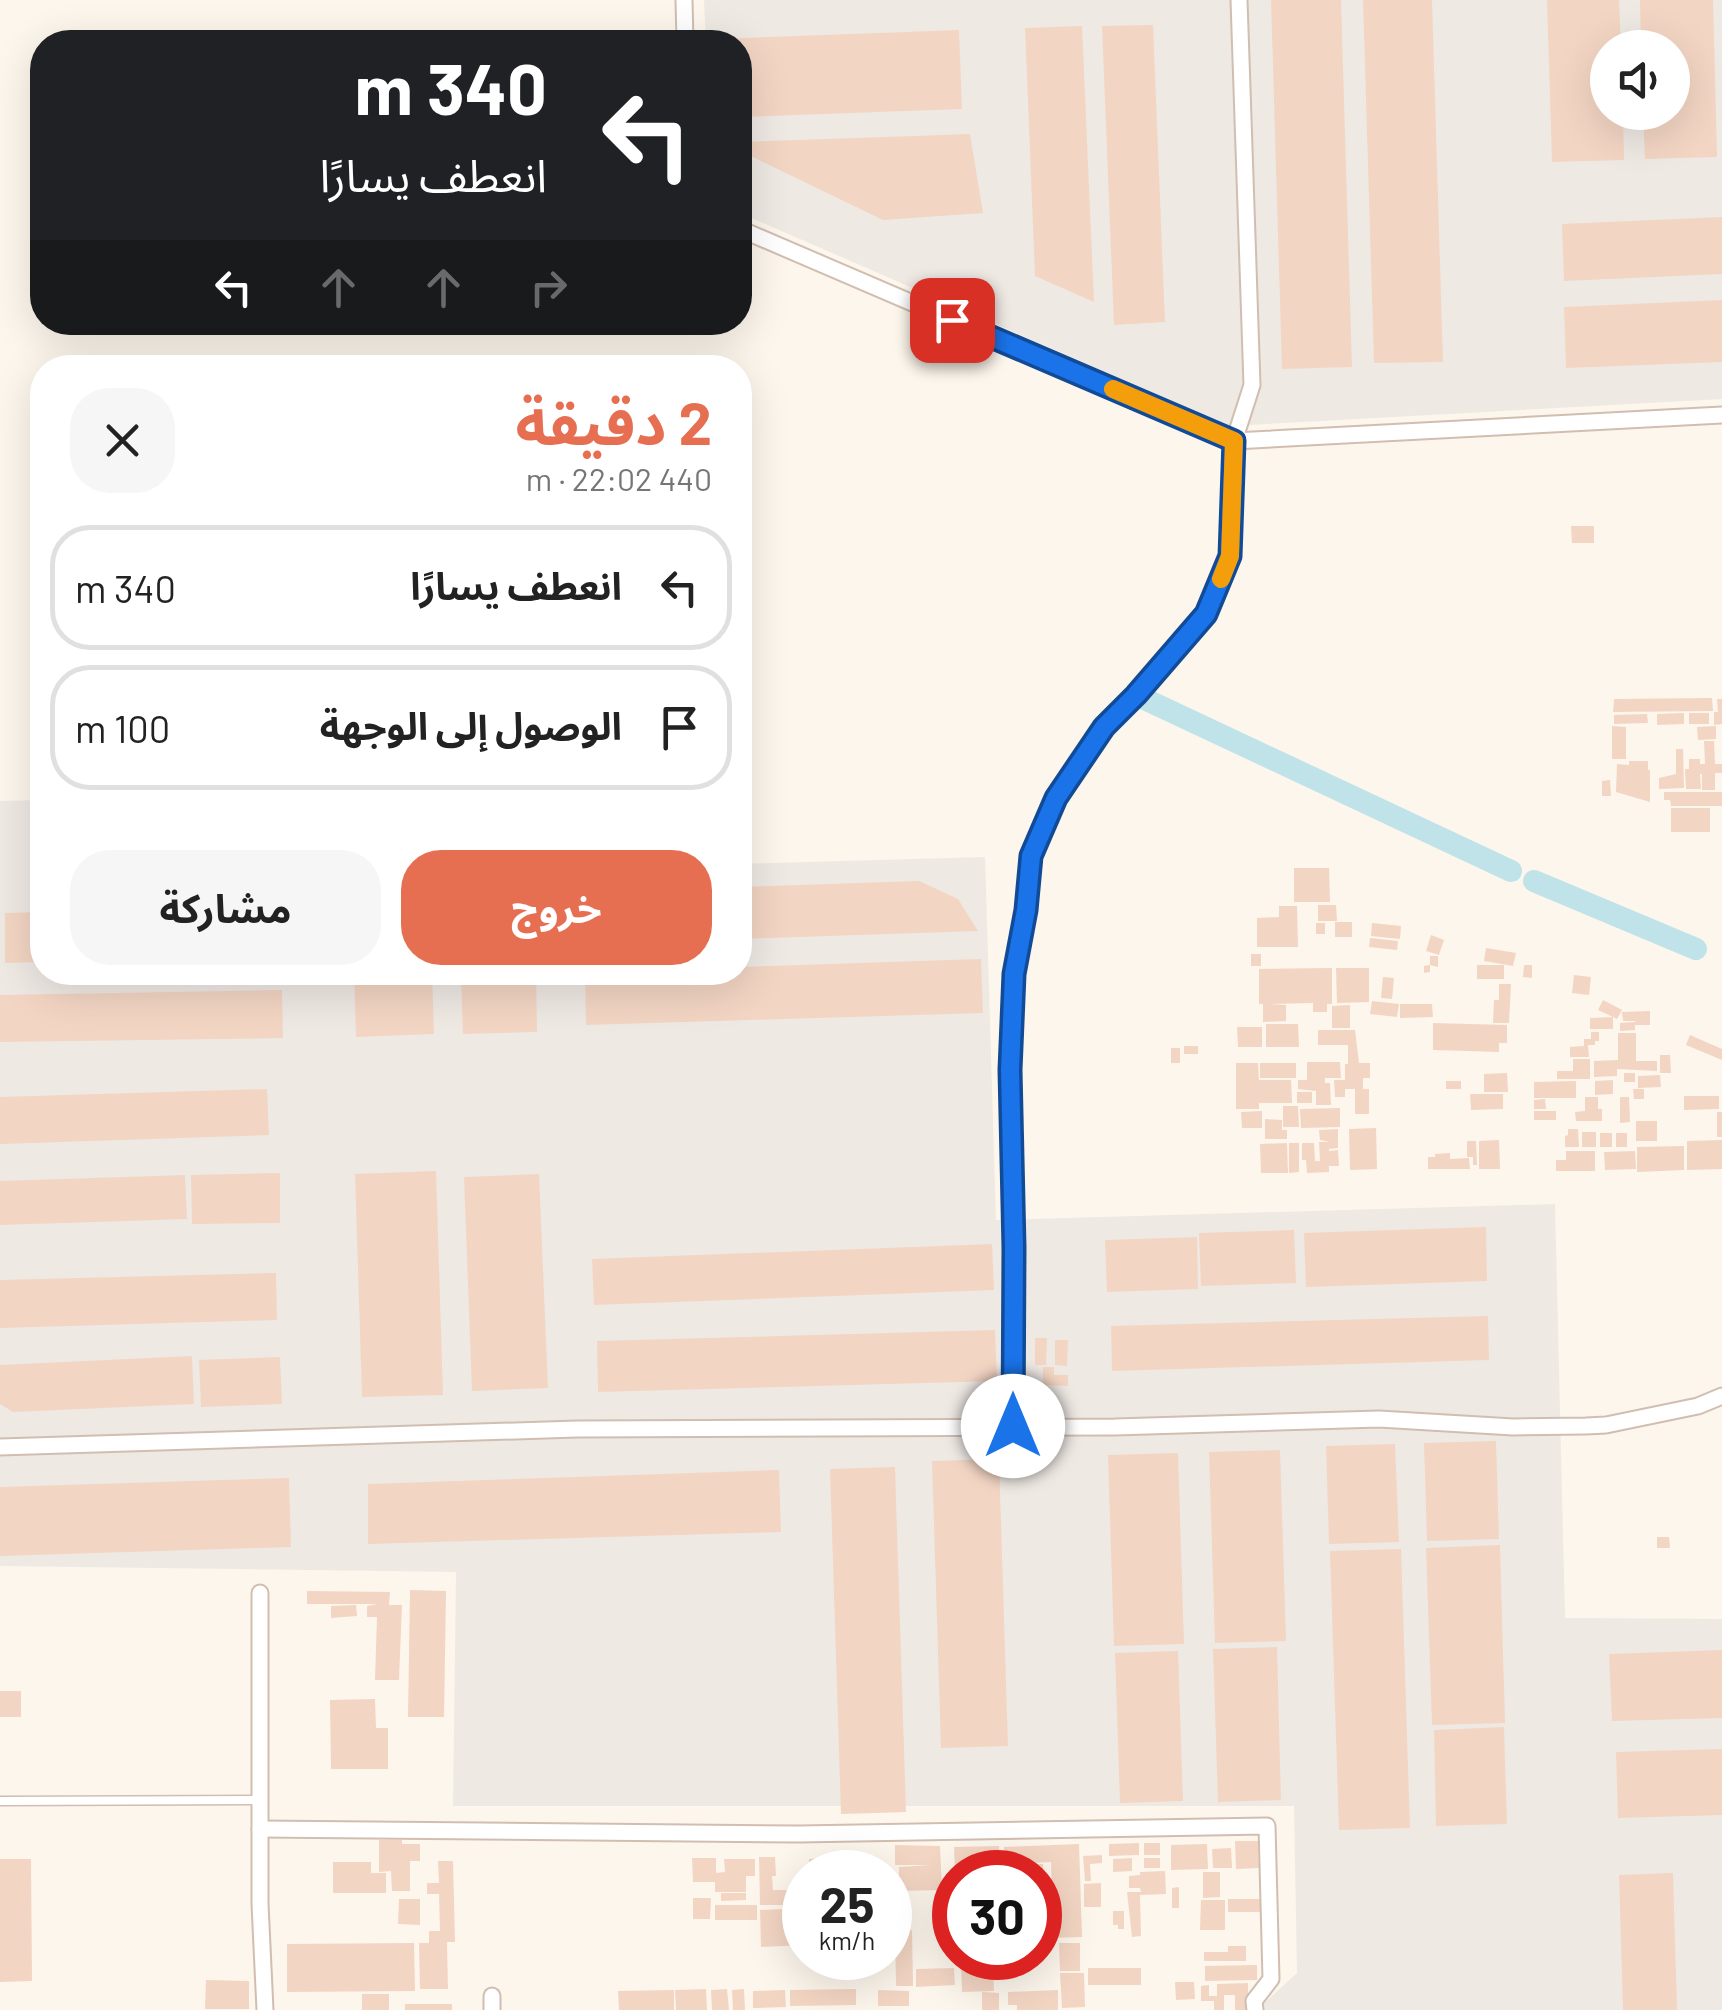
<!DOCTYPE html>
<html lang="ar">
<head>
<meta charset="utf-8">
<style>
  :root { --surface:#fff; --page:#f6f6f6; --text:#222; --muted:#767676; --line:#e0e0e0; --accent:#e76f51 }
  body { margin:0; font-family:Barlow,"Noto Sans Arabic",sans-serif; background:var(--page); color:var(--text); direction:rtl; height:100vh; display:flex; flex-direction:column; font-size:38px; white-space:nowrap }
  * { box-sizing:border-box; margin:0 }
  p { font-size:32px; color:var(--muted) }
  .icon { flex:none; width:55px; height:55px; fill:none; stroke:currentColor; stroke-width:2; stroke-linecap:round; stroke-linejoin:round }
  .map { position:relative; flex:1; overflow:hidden; direction:ltr }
  .drawer { position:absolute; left:30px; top:355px; width:722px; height:630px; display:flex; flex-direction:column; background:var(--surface); border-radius:40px; box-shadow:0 10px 40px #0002; direction:rtl }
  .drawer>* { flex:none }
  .banner { position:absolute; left:30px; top:30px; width:722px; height:305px; border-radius:40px; box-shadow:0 10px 40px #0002; direction:rtl; background:#202124; color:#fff; overflow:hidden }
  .controls { position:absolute; left:1590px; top:30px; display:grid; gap:20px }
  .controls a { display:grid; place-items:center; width:100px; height:100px; border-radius:50%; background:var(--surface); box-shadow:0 10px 40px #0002; font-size:50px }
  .speed { position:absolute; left:782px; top:1850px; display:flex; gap:20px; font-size:50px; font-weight:700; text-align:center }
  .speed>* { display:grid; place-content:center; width:130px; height:130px; border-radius:50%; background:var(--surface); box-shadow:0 10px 40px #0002; line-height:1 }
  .speed small { font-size:25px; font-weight:400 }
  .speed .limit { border:15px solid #d22; background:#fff; color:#111 }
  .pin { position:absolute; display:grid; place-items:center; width:85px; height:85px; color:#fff; margin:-42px; border-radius:20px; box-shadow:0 5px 15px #0006 }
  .me { position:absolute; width:110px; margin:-55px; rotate:0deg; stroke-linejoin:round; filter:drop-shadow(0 0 8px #0008) }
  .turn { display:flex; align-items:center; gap:35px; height:210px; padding:0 40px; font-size:45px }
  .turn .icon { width:130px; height:130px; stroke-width:2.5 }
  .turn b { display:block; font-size:70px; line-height:85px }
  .lanes { display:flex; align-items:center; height:95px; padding:0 40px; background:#0003; justify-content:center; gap:50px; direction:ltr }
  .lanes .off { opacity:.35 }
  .round { display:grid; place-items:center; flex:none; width:105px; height:105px; border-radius:40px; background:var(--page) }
  .head { display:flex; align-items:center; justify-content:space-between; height:170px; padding:0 40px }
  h1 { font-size:60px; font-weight:700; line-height:75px; color:var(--accent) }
  .action { display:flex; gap:20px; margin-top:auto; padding:20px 40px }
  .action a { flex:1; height:115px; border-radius:40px; background:var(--accent); color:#fff; font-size:40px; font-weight:700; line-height:115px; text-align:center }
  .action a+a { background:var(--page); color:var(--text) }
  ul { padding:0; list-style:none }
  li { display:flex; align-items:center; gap:30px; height:125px; margin:0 20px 15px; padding:0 20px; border:5px solid var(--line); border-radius:40px }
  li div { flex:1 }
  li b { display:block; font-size:38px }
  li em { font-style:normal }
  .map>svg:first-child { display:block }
</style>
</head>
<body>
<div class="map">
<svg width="1722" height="2010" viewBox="0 0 1722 2010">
  <rect width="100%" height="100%" fill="#fdf6ec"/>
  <g fill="#efe9e4" fill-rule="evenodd">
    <path d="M704 0H1722V399L1230 426 740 213V42H706ZM1608 48H1672V112H1608Z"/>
    <path d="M42 800V972H740V864L985 857 996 1220 1555 1204 1565 1618 1722 1619V2010H1260V2007L1297 1973 1294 1806H453L456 1572 0 1566V801Z"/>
  </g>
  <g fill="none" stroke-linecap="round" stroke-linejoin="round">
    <g stroke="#bfe3e8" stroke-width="22">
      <path d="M1136 695 1511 871"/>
      <path d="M1534 881 1696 949"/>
    </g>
  </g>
  <g fill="#f3d5c3">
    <path d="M1271 0H1341L1352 367 1282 369Z"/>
    <path d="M1363 0H1432L1443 362 1374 363Z"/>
    <path d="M1547 0H1619L1621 48H1608V112H1623L1624 160 1552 162Z"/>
    <path d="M1640 0H1713L1717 157 1645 159 1643 112H1672V48H1641Z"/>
    <path d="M1153 25 1165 322 1114 325 1102 26Z"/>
    <path d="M1082 26 1094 302 1035 276 1025 28Z"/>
    <path d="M959 30 962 109 740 117V42H719L718 39Z"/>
    <path d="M970 134 983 213 883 220 740 151V142Z"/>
    <path d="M1722 217V274L1564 281 1562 224Z"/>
    <path d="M1722 300V362L1566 368 1564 307Z"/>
    <path d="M1571 526H1594V543H1572Z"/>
    <path d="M1712 698 1713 711 1613 712 1614 699Z"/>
    <path d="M1717 699H1722V724L1714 725V712H1718Z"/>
    <path d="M1684 713V724L1657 725V714Z"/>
    <rect x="1689" y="713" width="20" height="11"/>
    <path d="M1647 714 1648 723 1614 724V715Z"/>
    <path d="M1612 726 1626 727V759H1612Z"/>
    <path d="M1716 726V739L1698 740 1697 727Z"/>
    <path d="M1704 741H1714L1715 764H1722V773H1715V790H1702V774H1700L1701 789H1686L1685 769H1689V759H1700V764H1705Z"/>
    <path d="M1676 749H1683L1684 788 1659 789V778L1676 774Z"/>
    <path d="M1629 761H1648V770H1650V802L1616 792 1617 764 1629 765Z"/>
    <path d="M1610 780 1611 796H1602V781Z"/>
    <path d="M1664 792H1722V806H1671L1670 800H1664Z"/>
    <rect x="1671" y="808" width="39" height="24"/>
    <path d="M1294 868H1329L1330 902H1294Z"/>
    <path d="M919 881 958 899 978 931 740 939V887Z"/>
    <path d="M1318 905H1336L1337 921H1318Z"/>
    <path d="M1279 906H1297L1298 947H1257V918L1279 917Z"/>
    <path d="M42 912V962L5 963V913Z"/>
    <rect x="1335" y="922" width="17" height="15"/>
    <rect x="1316" y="923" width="9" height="11"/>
    <path d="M1372 923 1401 926 1400 939 1371 936Z"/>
    <path d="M1431 935 1444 940 1439 955 1426 951Z"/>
    <path d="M1370 938 1398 941 1397 950 1369 947Z"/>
    <path d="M1486 948 1516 953 1513 966 1484 961Z"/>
    <rect x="1251" y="954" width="10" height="12"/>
    <path d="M1430 956H1438V967L1430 965V972L1424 973V966L1430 965Z"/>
    <path d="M981 959 983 1013 586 1025 585 972H740V967Z"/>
    <rect x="1477" y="965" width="27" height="14"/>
    <path d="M1524 965H1532V978L1523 977Z"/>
    <path d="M1332 968V1004H1327V1012H1313V1003L1269 1004 1286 1005V1021L1263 1022V1004H1259V969Z"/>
    <path d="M1336 968H1369V1002L1337 1003Z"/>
    <path d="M354 972H432L434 1034 356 1037Z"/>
    <path d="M461 972H536L537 1032 463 1034Z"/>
    <path d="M1574 975 1591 977 1589 995 1572 993Z"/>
    <path d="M1383 977 1394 978 1392 999 1381 998Z"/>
    <path d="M1499 984H1511L1509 1023H1493L1494 1000H1499Z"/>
    <path d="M282 990 283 1038 0 1042V995Z"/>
    <path d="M1603 1000 1622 1010 1617 1019 1613 1017V1029H1590V1018L1613 1017 1598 1010Z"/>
    <path d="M1372 1001 1399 1004 1397 1017 1370 1014Z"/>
    <path d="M1400 1004H1432L1433 1017 1400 1018Z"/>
    <path d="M1350 1005V1028H1332V1006Z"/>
    <path d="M1650 1011V1025H1635V1021H1623L1622 1012Z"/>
    <path d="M1635 1022V1030L1620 1031V1023Z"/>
    <path d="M1433 1023 1507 1025V1043H1499V1052L1433 1050Z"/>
    <path d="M1266 1024H1298L1299 1047H1266Z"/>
    <path d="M1237 1027H1262V1047H1238Z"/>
    <path d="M1318 1030H1355L1359 1063H1370V1078H1363V1089H1369V1114H1355V1089H1345V1097H1335L1334 1080H1345V1064H1348V1045H1318Z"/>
    <path d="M1591 1032H1599V1041H1595V1045H1588L1589 1057H1570V1047L1584 1046V1039H1591Z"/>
    <path d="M1618 1033H1636V1061H1657V1071L1617 1069V1076L1594 1077V1061L1618 1060Z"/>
    <path d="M1690 1035 1722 1049V1060L1686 1045Z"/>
    <rect x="1184" y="1046" width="14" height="8"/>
    <rect x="1171" y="1048" width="9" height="15"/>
    <path d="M1660 1055H1670L1671 1073H1660Z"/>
    <path d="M1573 1059H1590V1079H1557V1071H1573Z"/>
    <path d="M1307 1062H1340L1341 1078H1325V1083H1330L1331 1105H1316V1091L1298 1089V1080H1307Z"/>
    <path d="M1236 1063H1258L1259 1080H1291L1292 1103H1259V1109H1236Z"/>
    <rect x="1260" y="1063" width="36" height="15"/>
    <path d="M1507 1073 1508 1092H1484V1074Z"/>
    <rect x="1624" y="1073" width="11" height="9"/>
    <path d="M1660 1075 1661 1087 1638 1088V1076Z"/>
    <path d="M1613 1080V1094L1595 1095V1081Z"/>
    <rect x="1446" y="1081" width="15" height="8"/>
    <path d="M1576 1081V1098H1534V1082Z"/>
    <path d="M267 1089 269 1135 0 1144V1097Z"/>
    <path d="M1633 1089H1644V1099H1634Z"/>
    <rect x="1297" y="1092" width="15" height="11"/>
    <path d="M1470 1094H1503V1109L1471 1110Z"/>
    <path d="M1684 1096H1719V1109L1684 1110Z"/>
    <path d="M1585 1097H1598V1109H1602V1121H1576L1575 1112 1585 1111Z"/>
    <path d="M1620 1097H1629L1630 1122 1620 1123Z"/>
    <path d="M1545 1099 1546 1109H1534V1100Z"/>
    <path d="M1283 1106H1298L1299 1127H1283Z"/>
    <path d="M1340 1108V1127L1301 1128 1300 1109Z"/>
    <path d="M1262 1111V1128H1242L1241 1112Z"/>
    <rect x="1534" y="1111" width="22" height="9"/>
    <rect x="1717" y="1112" width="5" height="25"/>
    <path d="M1265 1119 1282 1120V1130H1287V1139H1265Z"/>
    <rect x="1636" y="1121" width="21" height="20"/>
    <path d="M1376 1128 1377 1169 1350 1170 1349 1129Z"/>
    <path d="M1338 1129V1148L1329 1149V1151L1338 1150 1339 1166H1329V1172L1307 1173 1306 1160H1302V1143H1314L1315 1161H1320L1319 1142H1330L1320 1140 1319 1130Z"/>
    <path d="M1568 1129H1578L1579 1147H1565V1136L1568 1135Z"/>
    <rect x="1582" y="1132" width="14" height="15"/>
    <rect x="1600" y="1133" width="12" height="14"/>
    <rect x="1616" y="1133" width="11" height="14"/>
    <path d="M1499 1140 1500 1169H1479V1141Z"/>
    <path d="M1722 1140V1169L1687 1170V1141Z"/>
    <path d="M1467 1141H1476L1477 1165H1473V1157H1467Z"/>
    <path d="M1287 1143 1288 1173H1261L1260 1144Z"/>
    <path d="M1289 1143H1299V1172L1289 1173Z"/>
    <path d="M1684 1146V1170L1637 1172V1147Z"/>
    <path d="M1566 1151H1595V1171H1556V1160H1566Z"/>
    <path d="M1635 1151 1636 1169 1605 1170 1604 1152Z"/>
    <path d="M1450 1153V1159L1469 1158 1470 1169H1428V1157H1435V1154Z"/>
    <path d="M436 1171 443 1395 362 1397 355 1174Z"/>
    <path d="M280 1173V1223L192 1224 191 1175Z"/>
    <path d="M539 1174 548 1388 472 1391 464 1177Z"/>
    <path d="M185 1175 187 1219 0 1225V1181Z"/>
    <path d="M1486 1227 1487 1281 1306 1287 1304 1233Z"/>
    <path d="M1294 1230 1296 1283 1201 1286 1199 1233Z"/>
    <path d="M1197 1237 1198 1289 1107 1292 1105 1240Z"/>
    <path d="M992 1244 994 1290 594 1305 592 1259Z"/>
    <path d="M276 1273 277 1320 0 1328V1280Z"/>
    <path d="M1488 1316 1489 1360 1112 1371 1111 1326Z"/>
    <path d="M995 1330 997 1381 598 1392 597 1341Z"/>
    <path d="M1035 1338H1047L1046 1365H1035Z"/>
    <path d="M1055 1340H1068L1067 1366 1055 1365Z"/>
    <path d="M192 1356 194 1404 13 1412 0 1404V1365Z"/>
    <path d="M280 1357 282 1404 201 1407 199 1360Z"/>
    <path d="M1043 1367H1054V1375H1068V1386L1043 1385Z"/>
    <path d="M1496 1441 1499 1539 1427 1541 1424 1443Z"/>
    <path d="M1395 1444 1399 1542 1329 1544 1326 1446Z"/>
    <path d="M1280 1450 1286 1641 1215 1643 1209 1452Z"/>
    <path d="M1178 1453 1184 1644 1114 1646 1108 1455Z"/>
    <path d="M999 1459 1008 1746 941 1748 932 1461Z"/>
    <path d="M895 1467 906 1812 841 1814 830 1469Z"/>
    <path d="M779 1470 781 1532 368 1544V1484Z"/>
    <path d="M289 1478 291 1547 0 1556V1487Z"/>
    <path d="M1657 1537H1669L1670 1548H1657Z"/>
    <path d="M1500 1545 1505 1723 1432 1725 1426 1548Z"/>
    <path d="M1401 1549 1410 1828 1339 1830 1330 1551Z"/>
    <path d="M410 1590 446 1591 444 1717H408Z"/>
    <path d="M307 1591 390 1592 389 1605H402L399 1680H375L377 1617H367V1606L378 1604H307Z"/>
    <path d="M356 1605 357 1616 331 1618V1606Z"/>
    <path d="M1277 1647 1281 1800 1218 1802 1213 1649Z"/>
    <path d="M1722 1650V1718L1612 1721 1609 1654Z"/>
    <path d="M1178 1651 1183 1801 1120 1803 1115 1653Z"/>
    <rect x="0" y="1691" width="21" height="26"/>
    <path d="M375 1699 376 1728H388V1769H331L330 1700Z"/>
    <path d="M1504 1727 1507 1824 1436 1826 1434 1730Z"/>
    <path d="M1722 1749V1815L1618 1818 1616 1752Z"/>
    <path d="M379 1840H402V1844H420V1861H410V1891H392L391 1871 379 1872Z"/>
    <path d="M1235 1841H1258L1259 1868 1236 1869Z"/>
    <path d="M1139 1843V1855L1109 1856V1844Z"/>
    <rect x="1144" y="1843" width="16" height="12"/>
    <path d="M1079 1844 1082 1937 1053 1938 1051 1862 1005 1864 1004 1847Z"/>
    <path d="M1207 1844 1208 1869 1171 1870V1845Z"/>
    <path d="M895 1845 940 1846 942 1890 899 1891V1867L930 1865H895Z"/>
    <path d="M999 1846 1000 1872H955L954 1847Z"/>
    <path d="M1231 1848 1232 1868H1213L1212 1849Z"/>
    <path d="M1102 1855V1863L1090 1864 1091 1881H1085L1083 1856Z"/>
    <path d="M759 1857H775L776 1876H772L773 1890H796V1905H760Z"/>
    <path d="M849 1857V1872H809V1859Z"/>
    <path d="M692 1858H716V1873L725 1872 724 1859H755V1876H746V1892H715V1882H693Z"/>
    <path d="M1132 1858V1871L1113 1872V1859Z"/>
    <rect x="1144" y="1858" width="16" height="10"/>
    <path d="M0 1859H31L32 1981 0 1982Z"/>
    <path d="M851 1860H873L874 1872H852Z"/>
    <path d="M438 1861H453L455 1942H447L448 1989H420L419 1943H429V1931H440L439 1894H427V1883H439Z"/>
    <path d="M333 1862H371V1873H386V1893H333Z"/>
    <path d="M1043 1864V1872H1008V1865Z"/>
    <path d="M1165 1871 1166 1894 1140 1895 1141 1936 1132 1937 1127 1892H1141L1140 1888H1129V1876L1140 1875V1872Z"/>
    <path d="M1203 1872H1220V1897L1203 1898Z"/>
    <path d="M1673 1873 1677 2010H1623L1619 1875Z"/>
    <path d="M1101 1883V1907H1084V1884Z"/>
    <rect x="890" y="1884" width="5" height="28"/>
    <path d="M1179 1887V1908H1172V1888Z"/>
    <path d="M721 1893H746V1900L721 1901Z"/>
    <path d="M693 1898H711L710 1919H693Z"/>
    <path d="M399 1899H420V1925L398 1924Z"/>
    <rect x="1228" y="1899" width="32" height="13"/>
    <path d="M1201 1900H1225V1930H1200Z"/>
    <rect x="715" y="1905" width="42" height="15"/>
    <path d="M803 1908 804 1945 761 1947 760 1910Z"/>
    <path d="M1113 1911H1124V1929H1118V1925H1113Z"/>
    <path d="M912 1930 913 1986H896L895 1931Z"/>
    <path d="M414 1943 415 1991 287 1992V1944Z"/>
    <path d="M1059 1943H1080V1971H1060Z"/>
    <path d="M1228 1946H1246V1961H1204V1952H1228Z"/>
    <rect x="956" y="1958" width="29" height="3"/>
    <path d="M993 1964 994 1991 962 1992 961 1965Z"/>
    <path d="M1257 1965V1980L1205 1981V1966Z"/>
    <path d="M954 1968 955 1985 916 1987V1969Z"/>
    <rect x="1088" y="1968" width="53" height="17"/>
    <path d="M1060 1973H1084L1085 2007 1062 2008Z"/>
    <path d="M206 1980 249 1981V2009H205Z"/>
    <path d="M1175 1982H1194L1195 1999 1176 2000Z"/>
    <path d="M1248 1983V2010H1235V1995H1224V2010H1214V2001H1201V1986L1209 1985V1996H1217V1984Z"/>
    <path d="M706 1989 707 2010H676L675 1990Z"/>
    <path d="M727 1989 729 2010H712L711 1990Z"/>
    <path d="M744 1989 745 2010H733L732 1990Z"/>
    <path d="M856 1989V2005L790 2006V1990Z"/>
    <path d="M674 1990V2010H619L618 1991Z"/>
    <path d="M785 1990 786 2007 753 2008V1991Z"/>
    <path d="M878 1990 909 1991V2006H878Z"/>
    <path d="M1058 1990V2010H1017V2005H1008V1992Z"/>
    <path d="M982 1992 999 1993V2010H982Z"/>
    <rect x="362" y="1994" width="27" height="16"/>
    <rect x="405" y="2004" width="47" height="6"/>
  </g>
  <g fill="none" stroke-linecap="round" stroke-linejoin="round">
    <g stroke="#d1beb0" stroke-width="11">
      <path id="lane" d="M0 1801 260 1800"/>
    </g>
    <g stroke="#d1beb0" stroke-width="19">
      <g id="street">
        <path d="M684 0 685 42"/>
        <path d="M740 229 1234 441 1722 415"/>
        <path d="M1013 1426 1014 1248 1010 1069 1014 975 1025 911 1031 856 1056 799 1104 727 1136 695 1206 614 1231 556 1234 441 1252 385 1239 0"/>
        <path d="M0 1447 577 1429 1115 1427 1379 1419 1513 1427 1586 1426 1606 1425 1698 1406 1722 1396"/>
        <path d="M260 1593V1904L265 2010"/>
        <path d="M260 1829 799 1834 1267 1826 1271 1979 1254 2001 1255 2010"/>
        <path d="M492 1996V2010"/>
      </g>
    </g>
    <use href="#lane" stroke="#fff" stroke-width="8"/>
    <use href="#street" stroke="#fff" stroke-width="15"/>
  </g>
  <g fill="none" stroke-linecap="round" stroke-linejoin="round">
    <g stroke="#114b97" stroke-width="25">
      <path id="route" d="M952 320 1234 441 1230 556 1206 614 1136 695 1104 727 1056 798 1031 856 1026 910 1014 974 1010 1070 1014 1248 1013 1426"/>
    </g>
    <use href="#route" stroke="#1a73e8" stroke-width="18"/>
    <path stroke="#f59e0b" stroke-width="18" d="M1113 389 1234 441 1230 556 1221 579"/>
  </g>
</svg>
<div class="controls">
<a><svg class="icon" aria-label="sound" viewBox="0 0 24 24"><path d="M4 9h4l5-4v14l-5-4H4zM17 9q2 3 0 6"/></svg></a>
</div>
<div class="speed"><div>25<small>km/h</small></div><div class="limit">30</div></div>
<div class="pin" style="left:952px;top:320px;background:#d93025"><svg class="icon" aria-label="arrive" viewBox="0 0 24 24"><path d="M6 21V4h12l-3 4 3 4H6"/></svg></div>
<svg class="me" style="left:1013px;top:1426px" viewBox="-20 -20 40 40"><circle r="19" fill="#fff"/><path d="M0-13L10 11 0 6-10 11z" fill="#1a73e8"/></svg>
<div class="banner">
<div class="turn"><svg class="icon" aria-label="left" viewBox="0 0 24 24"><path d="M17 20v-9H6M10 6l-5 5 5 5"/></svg><div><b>340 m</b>انعطف يسارًا</div></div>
<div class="lanes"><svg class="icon" aria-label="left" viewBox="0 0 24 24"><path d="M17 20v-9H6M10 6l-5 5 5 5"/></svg><svg class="icon off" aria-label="ahead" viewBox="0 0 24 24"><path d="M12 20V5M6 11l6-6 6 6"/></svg><svg class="icon off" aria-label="ahead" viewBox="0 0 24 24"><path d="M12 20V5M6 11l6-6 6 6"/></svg><svg class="icon off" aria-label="right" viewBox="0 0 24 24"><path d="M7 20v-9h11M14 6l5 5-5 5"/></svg></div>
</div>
<section class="drawer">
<div class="head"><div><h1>2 دقيقة</h1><p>440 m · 22:02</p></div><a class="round"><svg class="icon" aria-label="close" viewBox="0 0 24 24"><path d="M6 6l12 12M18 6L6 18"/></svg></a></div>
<ul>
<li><svg class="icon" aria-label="left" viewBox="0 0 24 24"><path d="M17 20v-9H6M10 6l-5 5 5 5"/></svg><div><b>انعطف يسارًا</b></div><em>340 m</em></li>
<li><svg class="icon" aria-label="arrive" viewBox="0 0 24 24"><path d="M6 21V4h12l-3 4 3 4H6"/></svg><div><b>الوصول إلى الوجهة</b></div><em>100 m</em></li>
</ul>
<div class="action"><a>خروج</a><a>مشاركة</a></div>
</section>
</div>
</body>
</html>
